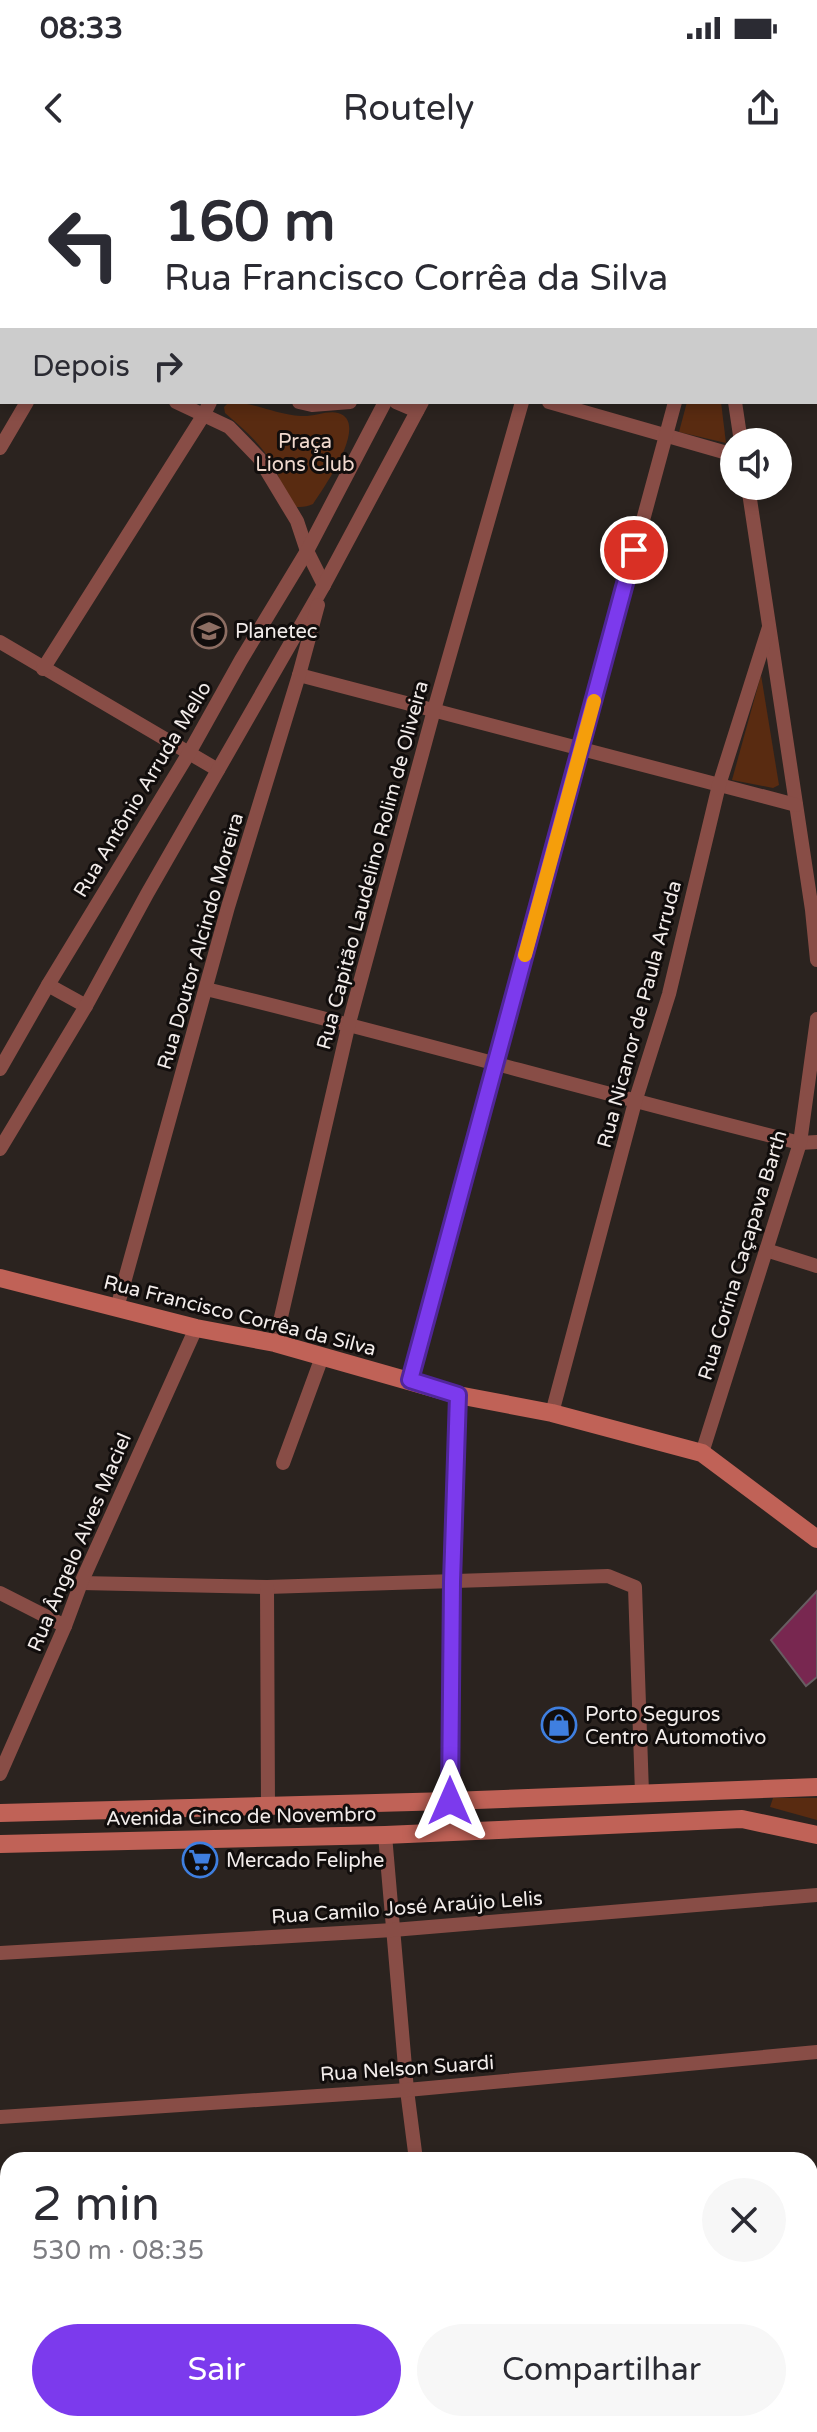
<!DOCTYPE html>
<html lang="pt">
<head>
<meta charset="utf-8">
<style>
  :root { --surface:#fff; --page:#f7f7f7; --text:#2b2b33; --muted:#7c7c81; --accent:#7c3aed }
  body { margin:0; font-family:"Varela Round",sans-serif; background:var(--page); color:var(--text); height:100vh; display:flex; flex-direction:column; font-size:30px; white-space:nowrap }
  * { box-sizing:border-box; margin:0 }
  p { font-size:26px; color:var(--muted) }
  .icon { flex:none; width:44px; height:44px; fill:none; stroke:currentColor; stroke-width:2; stroke-linecap:round; stroke-linejoin:round }
  .map { position:relative; flex:1; overflow:hidden }
  .panel { position:absolute; left:0px; top:1992px; width:818px; height:280px; display:flex; flex-direction:column; background:var(--surface); border-radius:24px 24px 0 0; box-shadow:0 4px 12px #0003 }
  .panel>* { flex:none }
  .top-card { position:absolute; left:0px; top:0px; width:818px; height:244px; box-shadow:0 4px 12px #0003; background:#fff; color:var(--text); overflow:hidden }
  .tools { position:absolute; left:720px; top:268px; display:grid; gap:16px }
  .tools a { display:grid; place-items:center; width:72px; height:72px; border-radius:50%; background:var(--surface); box-shadow:0 4px 12px #0003; font-size:40px }
  .pin { position:absolute; display:grid; place-items:center; width:68px; height:68px; color:#fff; margin:-34px; border:4px solid #fff; border-radius:50%; box-shadow:0 2px 8px #0007 }
  .me { position:absolute; width:88px; margin:-44px; rotate:0deg; stroke-linejoin:round; filter:drop-shadow(0 0 6px #0008) }
  .turn { display:flex; align-items:center; gap:28px; height:168px; padding:0 32px; font-size:36px }
  .turn .icon { width:104px; height:104px; stroke-width:2.5 }
  .turn b { display:block; font-size:56px; line-height:68px }
  .then { display:flex; align-items:center; height:76px; padding:0 32px; background:#0003; gap:16px; font-size:30px }
  .round { display:grid; place-items:center; flex:none; width:84px; height:84px; border-radius:42px; background:var(--page) }
  .summary { display:flex; align-items:center; justify-content:space-between; height:136px; padding:0 32px }
  h1 { font-size:48px; font-weight:600; line-height:60px }
  .cta { display:flex; gap:16px; margin-top:auto; padding:16px 32px }
  .cta a { flex:1; height:92px; border-radius:48px; background:var(--accent); color:#fff; font-size:32px; font-weight:600; line-height:92px; text-align:center }
  .cta a+a { background:var(--page); color:var(--text) }
  .status { display:flex; justify-content:space-between; align-items:center; height:56px; padding:0 40px; background:var(--surface); direction:ltr }
  .status svg { height:22px; fill:currentColor }
  header { display:flex; justify-content:space-between; align-items:center; height:104px; padding:0 32px; background:var(--surface); font-size:36px; font-weight:600 }
  .map>svg:first-child { display:block }
</style>
</head>
<body>
<div class="status"><b>08:33</b><svg viewBox="0 0 49 12"><path d="M0 12V9h3v3zM5 12V6h3v6zM10 12V3h3v9zM15 12V0h3v12zM26 1h20v11H26zM47 4h2v5h-2z"/></svg></div>
<header><svg class="icon" aria-label="back" viewBox="0 0 24 24"><path d="M15 5l-7 7 7 7"/></svg>Routely<svg class="icon" aria-label="share" viewBox="0 0 24 24"><path d="M12 15V3M7 8l5-5 5 5M5 13v7h14v-7"/></svg></header>
<div class="map">
<svg width="817" height="2272" viewBox="0 0 817 2272">
  <rect width="100%" height="100%" fill="#2b231f"/>
  <g fill="#592b11">
    <path d="M229 242C254 242 276 255 301 256 313 257 328 250 338 253 371 262 322 330 313 344 306 347 296 349 290 344 281 337 282 324 278 315 268 290 245 270 225 253L224 247Z"/>
    <path d="M687 242H721L726 283 679 272Z"/>
    <path d="M761 515 779 625 773 628 732 620Z"/>
    <path d="M773 1638H817V1660L770 1647Z"/>
  </g>
  <path fill="#7a3d1b" d="M810 2141 815 2147 817 2144V2272H787L773 2264H810Z"/>
  <g fill="none" stroke-linecap="round" stroke-linejoin="round">
    <g stroke="#010f10" stroke-width="5">
      <path d="M810 2228 817 2231"/>
      <path d="M85 2272 117 2264"/>
    </g>
  </g>
  <path fill="#782750" stroke="#675d61" stroke-width="2" d="M817 1431V1517L806 1526 771 1480Z"/>
  <g fill="none" stroke-linecap="round" stroke-linejoin="round">
    <path stroke="#6e6764" stroke-width="3" stroke-dasharray="4 6" stroke-linecap="butt" d="M0 2245 8 2243"/>
    <g stroke="#884d46" stroke-width="14">
      <path d="M697 0V2"/>
      <path d="M163 2 164 0"/>
      <path d="M338 2 339 0"/>
      <path d="M532 2 533 0"/>
      <path d="M565 2 566 0"/>
      <path d="M579 2V0"/>
      <path d="M0 85 2 86"/>
      <path d="M0 139 2 141"/>
      <path d="M176 242 229 267 259 298 297 361 307 391 324 425"/>
      <path d="M299 242 312 245 350 242"/>
      <path d="M396 242 417 251"/>
      <path d="M549 242 734 295"/>
      <path d="M735 242 741 282"/>
      <path d="M0 288 27 242"/>
      <path d="M748 326 812 750 817 800"/>
      <path d="M0 482 218 610"/>
      <path d="M43 509 203 256 210 242"/>
      <path d="M299 515 796 645"/>
      <path d="M48 825 86 846"/>
      <path d="M206 829C405 877 601 934 800 983L817 982"/>
      <path d="M0 909 48 825 189 593 241 500 307 391 385 242"/>
      <path d="M0 989 86 846 147 734 324 425 422 242"/>
      <path d="M766 1090 817 1106"/>
      <path d="M117 1148 228 747 299 515 318 445"/>
      <path d="M275 1183 349 863 434 550 522 242"/>
      <path d="M410 1220 675 242"/>
      <path d="M552 1253 635 942 669 834 719 625 769 467"/>
      <path d="M702 1293 800 983 817 859"/>
      <path d="M283 1303 322 1197"/>
      <path d="M81 1423 267 1427 608 1416 635 1427 642 1633"/>
      <path d="M267 1427 268 1647"/>
      <path d="M0 1433 65 1466"/>
      <path d="M0 1614 65 1466 81 1423 196 1168"/>
      <path d="M448 1672 450 1641 452 1422 458 1235"/>
      <path d="M385 1675 407 1930 416 2000"/>
      <path d="M0 1793 393 1770 817 1735"/>
      <path d="M0 1957 407 1930 817 1892"/>
      <path d="M810 2054 817 2053"/>
      <path d="M0 2134 8 2133"/>
    </g>
    <g stroke="#c06257" stroke-width="18">
      <path d="M0 1118 196 1168 275 1183 458 1235 552 1253 702 1293 817 1379"/>
      <path d="M0 1653 450 1641 817 1627"/>
      <path d="M0 1684 385 1675 742 1659 817 1675"/>
    </g>
  </g>
  <g fill="none" stroke-linecap="round" stroke-linejoin="round">
    <g stroke="#51269a" stroke-width="20">
      <path id="route" d="M450 1641 452 1422 458 1235 410 1220 634 390"/>
    </g>
    <use href="#route" stroke="#7c3aed" stroke-width="14"/>
    <path stroke="#f59e0b" stroke-width="14" d="M525 795 594 541"/>
  </g>
  <defs>
    <g id="school-ring" transform="scale(1.8)"><circle r="9.5" fill="#110d0c" stroke="#8d6e63" stroke-width="1.5"/><path d="M0-5L7-2L0 1L-7-2ZM-4 1L0 2.5L4 1V4Q0 6-4 4Z" fill="#8d6e63"/></g>
    <g id="shop-ring" transform="scale(1.8)"><circle r="9.5" fill="#110d0c" stroke="#3f7fe0" stroke-width="1.5"/><path d="M-5-2.5h2.3a2.7 3.5 0 0 1 5.4 0H5L5.5 6h-11ZM-1.5-2.5h3a1.5 2.3 0 0 0-3 0Z" fill="#3f7fe0"/></g>
    <g id="supermarket-ring" transform="scale(1.8)"><circle r="9.5" fill="#110d0c" stroke="#3f7fe0" stroke-width="1.5"/><path d="M-6-5.5h2.5l.6 2H6L4.5 2H-2.5L-4.4-4H-6ZM-1.5 3.2a1.3 1.3 0 1 0 .1 0ZM3 3.2a1.3 1.3 0 1 0 .1 0Z" fill="#3f7fe0"/></g>
  </defs>
  <g fill-rule="evenodd">
    <use href="#school-ring" x="209" y="471"/>
    <use href="#shop-ring" x="559" y="1565"/>
    <use href="#supermarket-ring" x="200" y="1700"/>
  </g>
  <g text-anchor="middle" stroke-width="6" stroke-linejoin="round" paint-order="stroke">
    <g font-size="20" fill="#f0d9ce" stroke="#110d0c">
      <text x="305" y="288">Praça<tspan x="305" dy="23">Lions Club</tspan></text>
    </g>
    <g font-size="20" fill="#f2ecea" stroke="#110d0c" text-anchor="start">
      <text x="235" y="478">Planetec</text>
      <text x="585" y="1561">Porto Seguros<tspan x="585" dy="23">Centro Automotivo</tspan></text>
      <text x="226" y="1707">Mercado Feliphe</text>
    </g>
    <g font-size="20" fill="#f2ecea" stroke="#110d0c">
      <text transform="translate(142 629) rotate(-59)" y="7">Rua Antônio Arruda Mello</text>
      <text transform="translate(372 705) rotate(-75)" y="7">Rua Capitão Laudelino Rolim de Oliveira</text>
      <text transform="translate(200 781) rotate(-74)" y="7">Rua Doutor Alcindo Moreira</text>
      <text transform="translate(639 854) rotate(-75)" y="7">Rua Nicanor de Paula Arruda</text>
      <text transform="translate(742 1095) rotate(-73)" y="7">Rua Corina Caçapava Barth</text>
      <text transform="translate(240 1155) rotate(14)" y="7">Rua Francisco Corrêa da Silva</text>
      <text transform="translate(79 1382) rotate(-67)" y="7">Rua Ângelo Alves Maciel</text>
      <text transform="translate(241 1656) rotate(-1)" y="7">Avenida Cinco de Novembro</text>
      <text transform="translate(407 1747) rotate(-4)" y="7">Rua Camilo José Araújo Lelis</text>
      <text transform="translate(407 1908) rotate(-4)" y="7">Rua Nelson Suardi</text>
    </g>
  </g>
</svg>
<div class="tools">
<a><svg class="icon" aria-label="sound" viewBox="0 0 24 24"><path d="M4 9h4l5-4v14l-5-4H4zM17 9q2 3 0 6"/></svg></a>
</div>
<div class="pin" style="left:634px;top:390px;background:#d93025"><svg class="icon" aria-label="arrive" viewBox="0 0 24 24"><path d="M6 21V4h12l-3 4 3 4H6"/></svg></div>
<svg class="me" style="left:450px;top:1641px" viewBox="-20 -20 40 40"><path d="M0-17L14 15 0 8-14 15z" fill="#7c3aed" stroke="#fff" stroke-width="4"/></svg>
<div class="top-card">
<div class="turn"><svg class="icon" aria-label="left" viewBox="0 0 24 24"><path d="M17 20v-9H6M10 6l-5 5 5 5"/></svg><div><b>160 m</b>Rua Francisco Corrêa da Silva</div></div>
<div class="then">Depois<svg class="icon" aria-label="right" viewBox="0 0 24 24"><path d="M7 20v-9h11M14 6l5 5-5 5"/></svg></div>
</div>
<section class="panel">
<div class="summary"><div><h1>2 min</h1><p>530 m · 08:35</p></div><a class="round"><svg class="icon" aria-label="close" viewBox="0 0 24 24"><path d="M6 6l12 12M18 6L6 18"/></svg></a></div>
<div class="cta"><a>Sair</a><a>Compartilhar</a></div>
</section>
</div>
</body>
</html>
